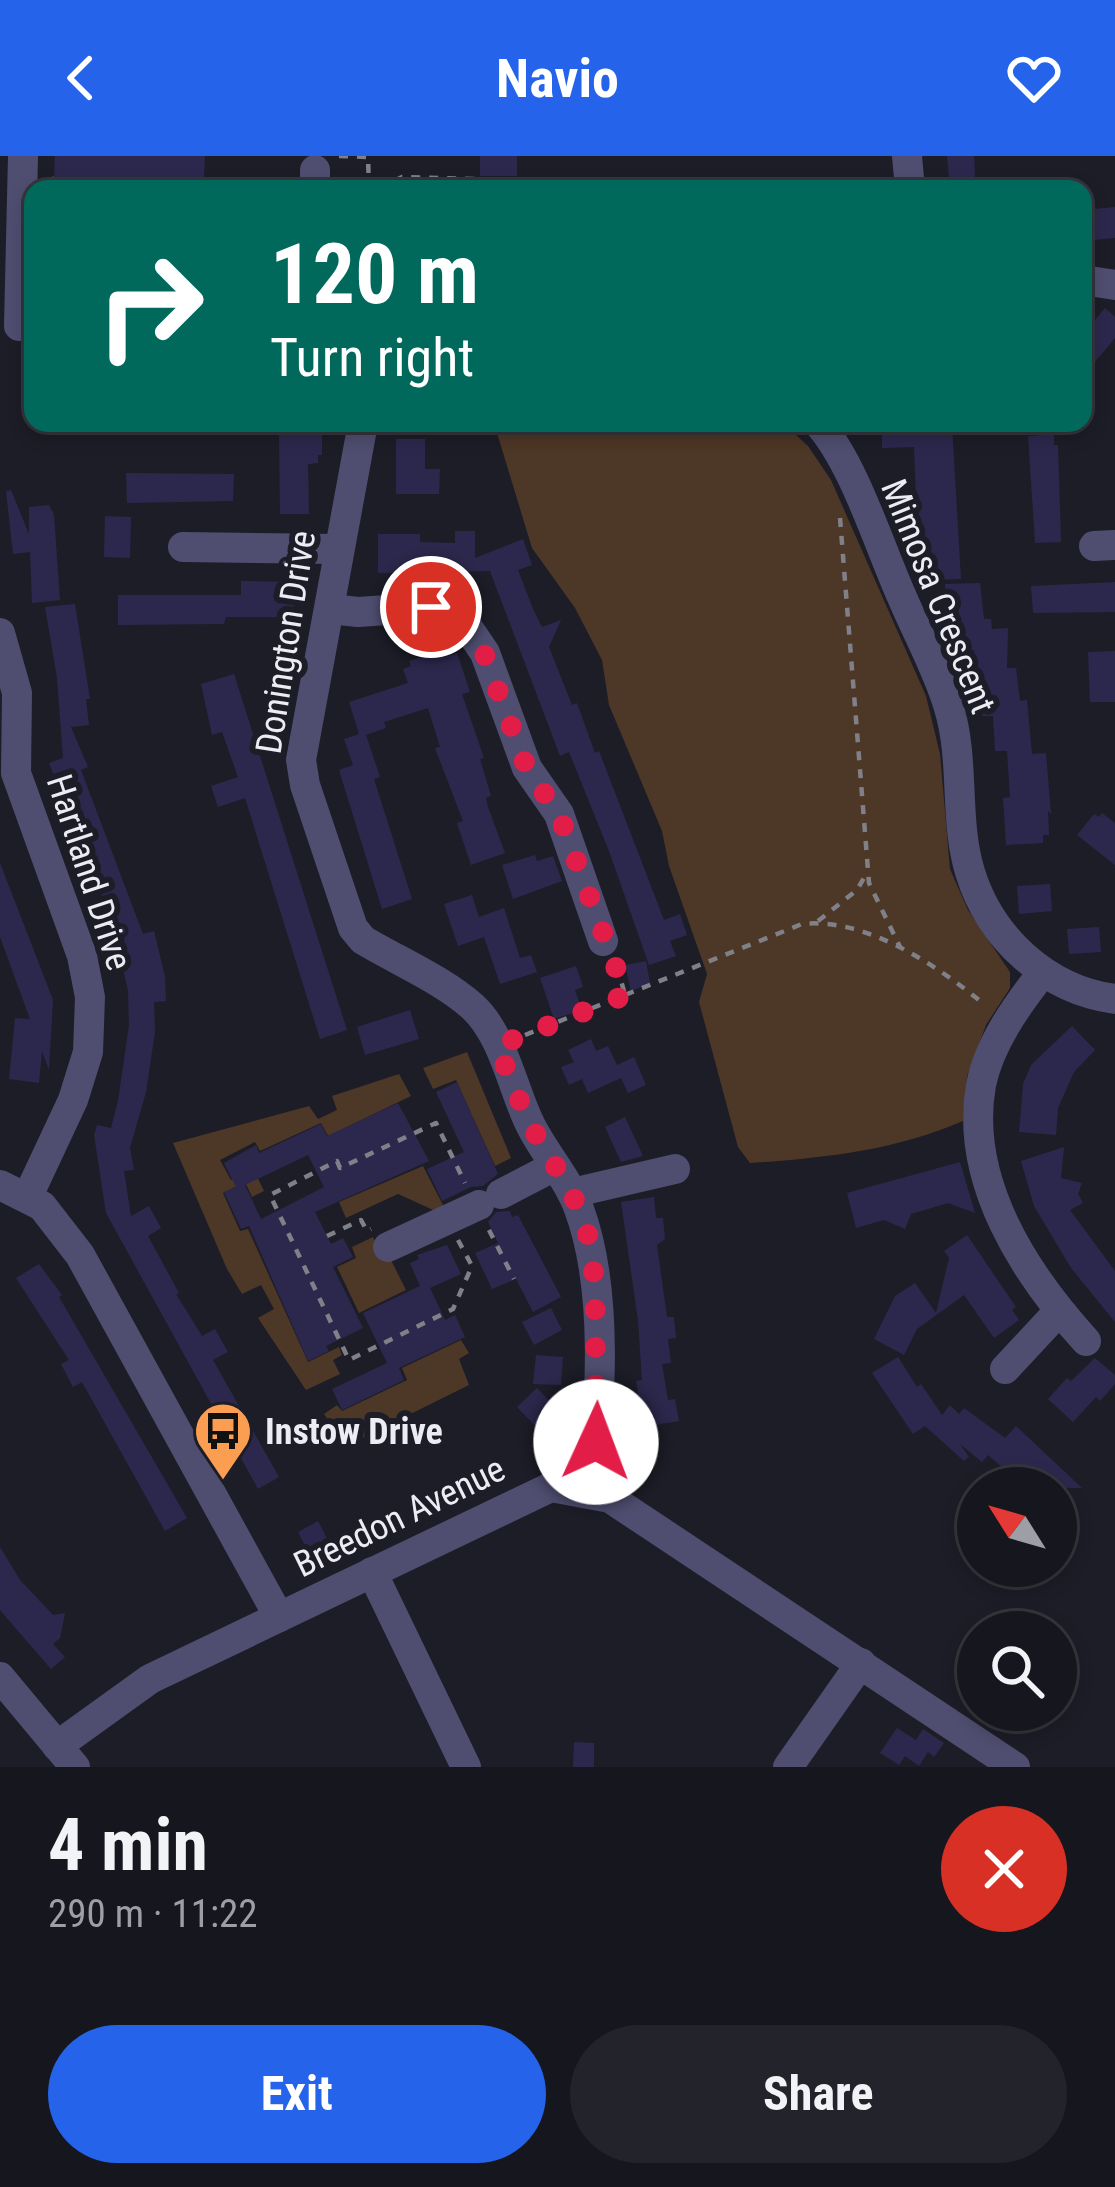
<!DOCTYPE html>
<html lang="en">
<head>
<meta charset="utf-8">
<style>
  :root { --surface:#16161e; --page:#23232b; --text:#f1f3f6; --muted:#9e9fa4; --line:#35353c; --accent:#2563eb }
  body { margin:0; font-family:"Roboto Condensed",sans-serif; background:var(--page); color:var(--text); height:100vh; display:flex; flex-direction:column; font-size:45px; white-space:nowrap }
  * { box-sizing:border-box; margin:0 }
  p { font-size:39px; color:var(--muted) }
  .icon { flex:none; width:66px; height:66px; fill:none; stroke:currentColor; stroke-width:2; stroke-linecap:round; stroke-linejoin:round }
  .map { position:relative; height:1611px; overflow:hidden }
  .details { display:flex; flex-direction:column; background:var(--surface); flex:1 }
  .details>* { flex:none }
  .hud { position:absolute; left:24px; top:24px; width:1068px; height:252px; border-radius:24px; box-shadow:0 6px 18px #0003,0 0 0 3px var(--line); background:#00695c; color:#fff; overflow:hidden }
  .needle { width:78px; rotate:307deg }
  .buttons { position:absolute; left:957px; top:1311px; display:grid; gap:24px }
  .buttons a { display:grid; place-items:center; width:120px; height:120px; border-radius:50%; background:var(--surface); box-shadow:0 6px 18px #0003,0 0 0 3px var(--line); font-size:60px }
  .pin { position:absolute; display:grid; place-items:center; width:102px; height:102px; color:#fff; margin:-51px; border:6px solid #fff; border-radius:50%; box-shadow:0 3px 12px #0007 }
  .me { position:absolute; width:132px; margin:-66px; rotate:2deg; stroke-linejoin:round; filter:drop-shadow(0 0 9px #0008) }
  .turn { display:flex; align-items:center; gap:42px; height:252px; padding:0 48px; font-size:54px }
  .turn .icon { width:156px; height:156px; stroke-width:2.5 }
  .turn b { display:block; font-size:84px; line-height:102px }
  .round { display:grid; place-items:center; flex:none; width:126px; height:126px; border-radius:63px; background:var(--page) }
  .head { display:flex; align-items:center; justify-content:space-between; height:204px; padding:0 48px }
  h1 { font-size:72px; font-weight:700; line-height:90px }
  .action { display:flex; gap:24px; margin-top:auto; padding:24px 48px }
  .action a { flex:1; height:138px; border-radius:72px; background:var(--accent); color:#fff; font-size:48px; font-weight:700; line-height:138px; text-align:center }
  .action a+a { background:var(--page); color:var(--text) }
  header { display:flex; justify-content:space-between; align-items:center; height:156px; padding:0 48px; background:var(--accent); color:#fff; font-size:54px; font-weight:700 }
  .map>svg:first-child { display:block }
</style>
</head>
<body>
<header><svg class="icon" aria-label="back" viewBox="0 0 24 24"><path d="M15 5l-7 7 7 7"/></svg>Navio<svg class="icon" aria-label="heart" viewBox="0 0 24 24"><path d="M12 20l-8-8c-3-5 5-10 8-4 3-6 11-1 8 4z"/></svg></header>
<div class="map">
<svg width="1115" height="1611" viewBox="0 0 1115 1611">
  <rect width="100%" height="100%" fill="#1d1d28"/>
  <g fill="#4d3726">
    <path d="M161 2 176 22 217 23V33H52V20L159 26Z"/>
    <path d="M494 267H783L808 290 831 324 926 540 940 598 950 713 968 754 1010 816V832L986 869 967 920 963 965C893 995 824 1002 750 1007L738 991 699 846 707 818 669 710 662 675 609 549 602 504 575 452 532 392Z"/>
    <path d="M467 896 511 1002 495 1010 456 924 433 933 423 912Z"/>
    <path d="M399 918 411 940 328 980 321 967 260 995 255 986 220 1004 231 1024 254 1014 264 1035 252 1041 245 1026 223 1037 240 1075 248 1073 308 1206 339 1191 342 1199 333 1204 340 1218 306 1234 258 1162 274 1153 261 1129 242 1138 227 1113 173 987 309 950 318 963 337 954 332 940Z"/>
    <path d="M423 1010 446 1055 440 1057 398 1038 346 1062 339 1046Z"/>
    <path d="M373 1081 384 1104 390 1102 406 1134 359 1157 337 1111 356 1102 352 1091Z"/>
    <path d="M461 1184 469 1197 459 1203 469 1229 346 1290 324 1258 337 1249 342 1255 407 1224 402 1212Z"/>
  </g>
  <g fill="#2c284d" fill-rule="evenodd">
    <path d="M55 0H205L204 23 160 22V26L54 21Z"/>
    <rect x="480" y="0" width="37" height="20"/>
    <path d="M947 0H974L975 21 949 23Z"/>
    <path d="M1115 51V82L1083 85V54Z"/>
    <path d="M1105 152 1115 161V182L1083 220V178Z"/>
    <path d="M284 267H318V273H322V299H318V307L308 308 309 358H280L279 276Z"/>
    <path d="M952 269 961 423 929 424 916 340 914 291 882 292V271Z"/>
    <path d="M1054 278V289H1058L1061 386 1035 387 1028 280Z"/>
    <path d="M396 283H425V313H440L439 338H396Z"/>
    <path d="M126 317 234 318 233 345 127 347Z"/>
    <path d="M11 334 29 378V351L49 349 54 359 60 444 32 447 30 396 13 398 6 335Z"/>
    <path d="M105 360 131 361 130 402 104 401Z"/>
    <path d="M455 375H475V402L523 383 532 409 518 414 533 453 542 471 561 464 549 491 572 549 577 547 595 597 599 595 664 764 680 758 687 779 670 785 676 800 649 809 609 695 569 596 560 600 490 415 378 417V378H420V386L455 387Z"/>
    <path d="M241 425 294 426V461H226L224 468 118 469V439H241Z"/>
    <path d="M1115 426V456L1033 457 1031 430Z"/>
    <path d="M980 427 984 463H991L992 473 1008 472 1007 512H1016L1020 545 1027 544 1032 598 1046 597 1051 658 1048 655 1049 679H1043V687L1006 689 1003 642 1010 641 1007 595H995L993 560H982L981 525H975L974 494H964V486H956L954 450H945V428Z"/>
    <path d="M75 448 90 543H86L89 569 71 571 88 611 81 614 143 778 154 775 165 821 166 845 154 846 155 876 146 936 130 992 134 1014 124 1015 131 1060 149 1050 161 1072 148 1080 179 1137 176 1138 202 1180 215 1173 228 1196 213 1204 279 1321 258 1333 106 1057 94 979 97 969 111 972 118 945 129 869 128 834 110 760 49 607 63 602 57 522 45 451Z"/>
    <path d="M443 494 445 501 457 497 470 536 462 538 484 602 480 603 491 640 486 642 488 651 505 697 471 709 457 667 463 665 435 592 440 591 428 552 384 566 386 572 366 579 380 621 374 623 412 743 382 753 339 614 353 609 344 583 359 578 349 546 408 527 403 513 411 510 409 505Z"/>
    <path d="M1115 495V546H1090L1088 496Z"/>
    <path d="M234 518 347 874 320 883 245 642 218 651 211 630 238 621 222 576 212 579 201 528Z"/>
    <path d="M1102 657 1115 667V709L1077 679 1094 658 1099 661Z"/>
    <path d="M535 699 537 705 553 700 562 725 513 743 502 709Z"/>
    <path d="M0 707 53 844 49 914 42 895 39 927 9 923 15 862 30 863 0 781Z"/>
    <path d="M1050 728 1052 755 1019 758 1017 730Z"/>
    <path d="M472 739 479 761 504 752 520 802 531 799 537 816 500 828 484 781 458 790 444 748Z"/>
    <path d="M1099 771 1101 796 1069 798 1067 773Z"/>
    <path d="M646 805 650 827 631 835 625 809Z"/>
    <path d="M576 810 583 831 575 834 582 854 554 863 540 822Z"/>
    <path d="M410 854 419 883 365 899 357 871Z"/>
    <path d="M1072 870 1095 894 1074 916 1058 952 1056 979 1019 976 1023 928 1031 909Z"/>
    <path d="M591 883 596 895 608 890 617 909 634 901 646 929 628 937 621 922 588 937 582 923 569 929 561 911 574 906 568 894Z"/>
    <path d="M457 926 498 1018 483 1030 471 1031 442 1045 427 1013 464 996 436 936Z"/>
    <path d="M398 947 429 1005 315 1056 331 1088 343 1082 353 1101 333 1111 363 1172 326 1190 329 1195 308 1205 249 1070 241 1073 224 1036 236 1031 224 1007 256 989 259 997 321 968 327 980ZM308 999 324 1031 261 1063 245 1029Z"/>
    <path d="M625 961 643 1000 621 1006 605 971Z"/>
    <path d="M1064 991 1061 1022 1082 1027 1078 1038 1083 1047 1070 1054 1115 1115V1166L1071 1112 1034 1050 1021 1005Z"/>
    <path d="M960 1006 975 1057 948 1047 911 1058 905 1073 884 1064 856 1072 847 1037Z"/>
    <path d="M654 1041 656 1062H663L665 1083 657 1089 667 1161H674L676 1182 668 1183 671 1207 662 1208 668 1244 675 1243 679 1265 644 1271 636 1225 642 1224 638 1164 621 1046Z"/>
    <path d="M510 1055 512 1061 518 1059 561 1141 533 1156 516 1123 492 1133 475 1097 498 1087 488 1066 496 1056Z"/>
    <path d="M967 1079 1016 1151 1012 1154 1019 1164 994 1182 964 1139 917 1173 904 1199 874 1183 895 1140 915 1127 936 1157 949 1102 944 1095Z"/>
    <path d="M447 1089 461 1118 430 1132 445 1164 455 1159 465 1181 399 1212 404 1224 342 1254 332 1233 387 1207 363 1157 420 1130 410 1107 419 1103 417 1099Z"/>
    <path d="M39 1108 62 1139 59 1141 187 1362 165 1375 82 1226 73 1231 61 1208 69 1204 16 1122Z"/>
    <path d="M551 1152 562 1174 534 1189 522 1166Z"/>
    <path d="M536 1199 563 1201 561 1229 533 1228Z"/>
    <path d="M898 1201 917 1231 921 1228 942 1259 950 1249 959 1258 964 1252 1005 1282 1016 1270 1082 1332H1009V1317L988 1299 982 1306 960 1288 969 1301 964 1305 925 1270 913 1278 872 1217Z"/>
    <path d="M1095 1202 1115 1219V1228L1100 1245 1096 1241 1073 1266 1048 1243 1067 1222 1071 1225Z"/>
    <path d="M537 1232 559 1255 539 1274 517 1251Z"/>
    <path d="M318 1365 332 1392 312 1403 298 1376Z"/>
    <path d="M0 1391 20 1424 53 1459 65 1457 60 1482 53 1488 65 1501 51 1513 0 1454Z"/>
    <path d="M897 1572 916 1584 923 1573 944 1587 934 1601 928 1596 919 1610 905 1600 899 1609 880 1597Z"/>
    <path d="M574 1586 594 1587V1611H573Z"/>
  </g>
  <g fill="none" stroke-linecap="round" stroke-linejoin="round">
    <g stroke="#808089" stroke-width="4.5" stroke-dasharray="9 9" stroke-linecap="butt">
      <path d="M339 0 368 1 369 33"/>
      <path d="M378 33 402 21 507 24"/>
      <path d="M840 362 869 727 900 791"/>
      <path d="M818 765 857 734 865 720"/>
      <path d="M617 810 625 839"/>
      <path d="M525 879 802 768C866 761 938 810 985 849"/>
      <path d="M489 1074 514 1123"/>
      <path d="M327 1080 361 1064 367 1075 371 1073"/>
      <path d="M458 1084 472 1110 453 1153 349 1204 270 1039 337 1005 340 1012 436 967 465 1027"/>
    </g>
    <g stroke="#4f4e70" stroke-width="30">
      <path d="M907 0 910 33"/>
      <path d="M315 33V14"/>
      <path d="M1083 124 1115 129"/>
      <path d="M19 170 23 0"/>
      <path d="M363 267 301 604 305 629 353 772 363 784C398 805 443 824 473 851 503 879 512 930 529 966 543 996 568 1022 579 1053 607 1129 605 1258 584 1335"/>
      <path d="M818 267C853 305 880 392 902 441 917 477 938 514 949 552 965 605 954 664 970 716 990 782 1047 834 1115 843"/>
      <path d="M1094 390 1115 389"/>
      <path d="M183 391 338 393"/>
      <path d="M330 453 358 456 431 451 464 466 485 497 527 612 559 658 603 785"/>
      <path d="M0 477 17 537 16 617 82 800 90 841 88 896 73 944 28 1040"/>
      <path d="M1043 816C1017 849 989 888 981 929 964 1025 1025 1118 1086 1185"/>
      <path d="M0 1029 42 1050 80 1099 279 1461"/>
      <path d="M572 1037 675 1013"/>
      <path d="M501 1038 553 1011"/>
      <path d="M388 1091 479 1049"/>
      <path d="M1005 1213 1059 1155"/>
      <path d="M372 1416 466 1611"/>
      <path d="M0 1521 75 1611"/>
      <path d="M57 1590 150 1523 551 1331 610 1342 1015 1611"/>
      <path d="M788 1611 861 1507"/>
    </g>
  </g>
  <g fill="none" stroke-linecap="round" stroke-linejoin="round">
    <path stroke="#e11d48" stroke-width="21" stroke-dasharray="0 37.8" d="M431 451 464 466 484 497 527 613 559 658 626 839 497 890 529 967 572 1037 589 1082 595 1127 596 1286"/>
  </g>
  <defs>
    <g id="bus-pin" transform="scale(3)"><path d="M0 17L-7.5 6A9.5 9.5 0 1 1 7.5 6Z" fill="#fb9e51" stroke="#1d1d28"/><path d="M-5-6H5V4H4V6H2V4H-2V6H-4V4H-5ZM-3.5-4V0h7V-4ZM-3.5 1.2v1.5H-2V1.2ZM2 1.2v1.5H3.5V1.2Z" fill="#111"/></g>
  </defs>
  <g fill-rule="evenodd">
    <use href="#bus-pin" x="223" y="1275"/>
  </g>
  <g text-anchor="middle" stroke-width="12" stroke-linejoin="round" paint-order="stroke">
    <g font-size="36" fill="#ececf4" stroke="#1d1d28">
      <text transform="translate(939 440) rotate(68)" y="13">Mimosa Crescent</text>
      <text transform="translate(285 486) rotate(-81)" y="13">Donington Drive</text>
      <text transform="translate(90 716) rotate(72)" y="13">Hartland Drive</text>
      <text transform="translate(399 1360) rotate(-26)" y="13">Breedon Avenue</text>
    </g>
    <g font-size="36" font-weight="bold" fill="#ececf4" stroke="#1d1d28" text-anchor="start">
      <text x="265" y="1288">Instow Drive</text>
    </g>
  </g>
</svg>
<div class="buttons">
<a><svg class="needle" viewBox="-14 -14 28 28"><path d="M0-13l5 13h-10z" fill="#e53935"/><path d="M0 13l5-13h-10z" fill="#9e9fa4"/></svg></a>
<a><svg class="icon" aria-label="search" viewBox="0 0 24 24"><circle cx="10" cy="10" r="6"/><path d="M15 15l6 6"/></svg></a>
</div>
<div class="pin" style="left:431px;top:451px;background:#d93025"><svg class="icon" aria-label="arrive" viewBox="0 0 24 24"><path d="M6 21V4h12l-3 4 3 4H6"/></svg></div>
<svg class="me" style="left:596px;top:1286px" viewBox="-20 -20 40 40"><circle r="19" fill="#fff"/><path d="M0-13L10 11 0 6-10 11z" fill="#e11d48"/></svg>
<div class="hud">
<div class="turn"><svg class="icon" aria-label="right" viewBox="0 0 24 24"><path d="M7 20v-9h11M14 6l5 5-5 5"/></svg><div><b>120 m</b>Turn right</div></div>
</div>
</div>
<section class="details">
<div class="head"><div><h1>4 min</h1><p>290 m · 11:22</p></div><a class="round" style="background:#d93025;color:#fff"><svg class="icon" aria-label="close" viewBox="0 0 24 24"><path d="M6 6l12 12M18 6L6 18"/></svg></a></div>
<div class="action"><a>Exit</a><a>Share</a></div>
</section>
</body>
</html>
